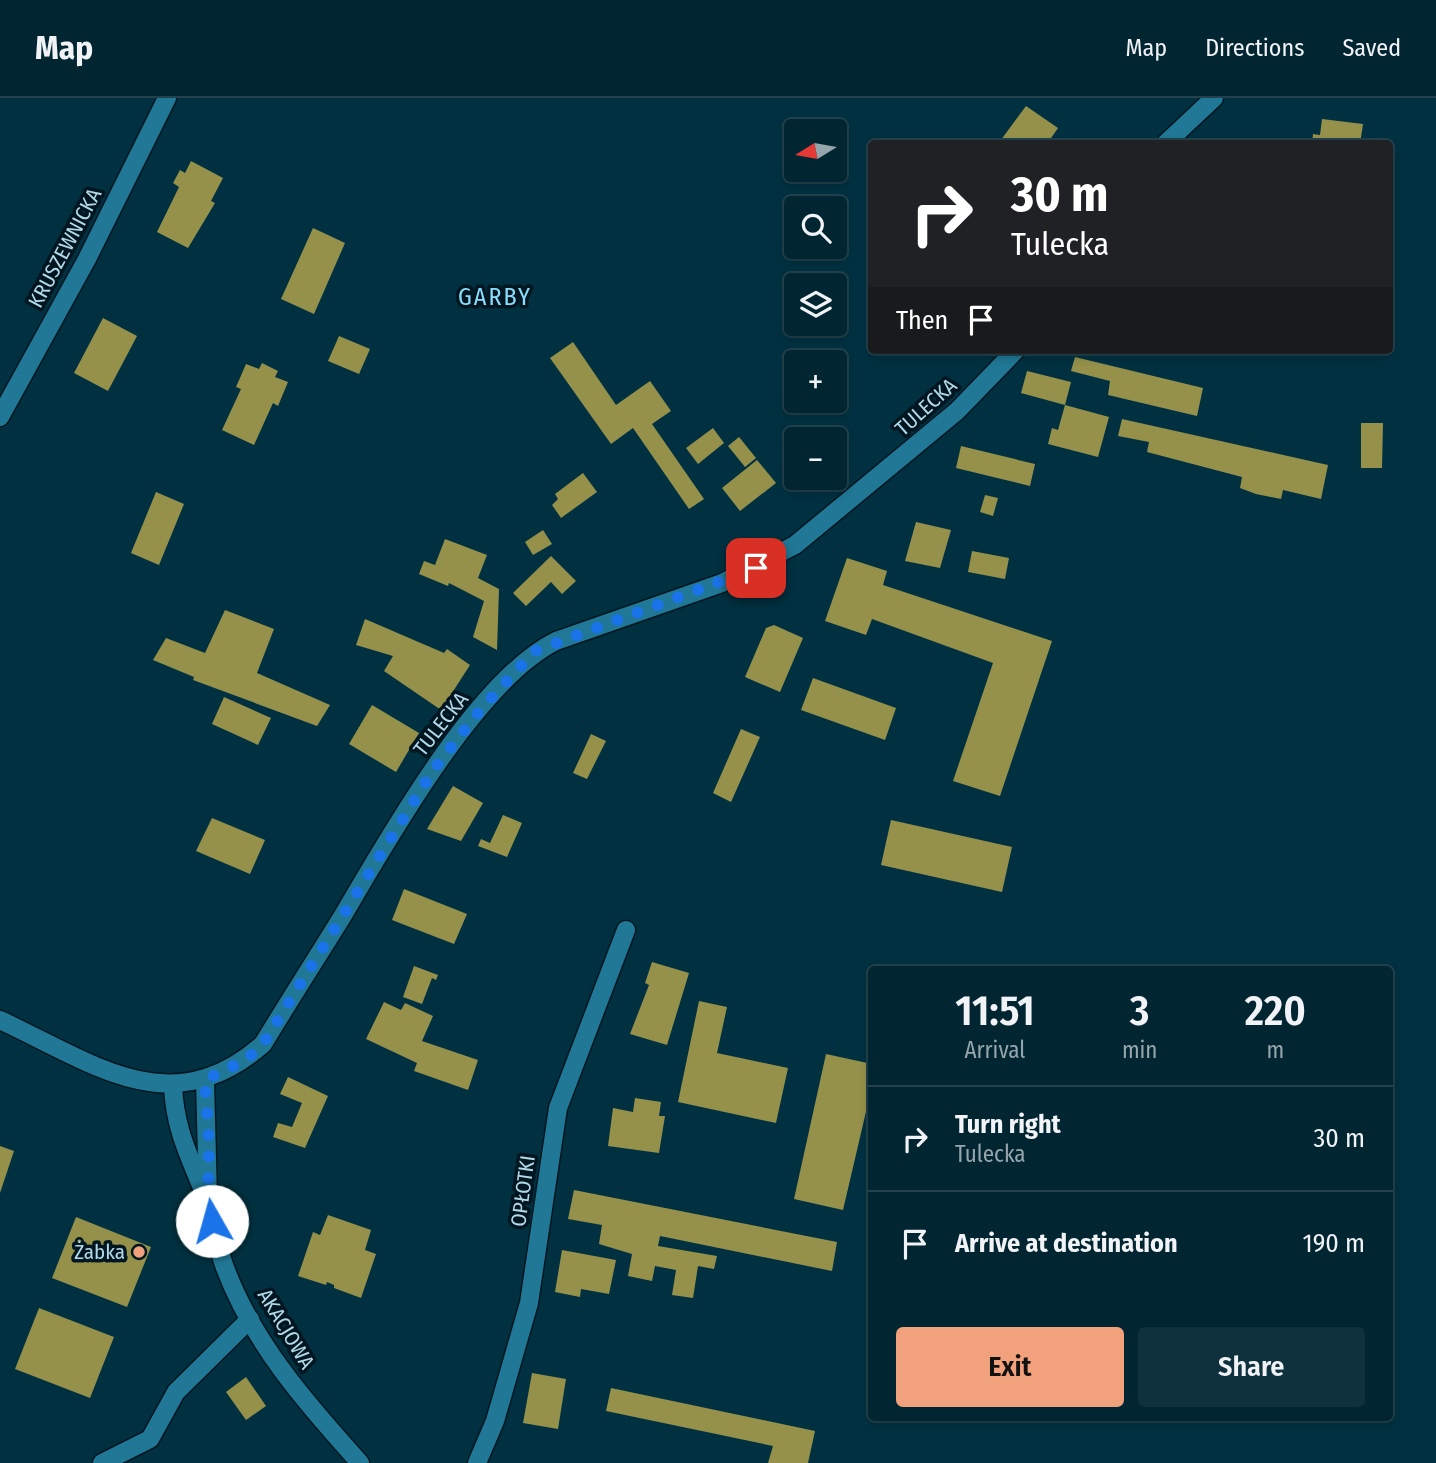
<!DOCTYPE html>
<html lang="en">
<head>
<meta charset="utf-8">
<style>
  :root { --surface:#012531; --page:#0f313d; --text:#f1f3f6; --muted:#96a5ab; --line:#23424d; --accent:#f1a17c }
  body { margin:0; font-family:"Fira Sans Condensed",sans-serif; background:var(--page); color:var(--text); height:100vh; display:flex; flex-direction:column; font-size:26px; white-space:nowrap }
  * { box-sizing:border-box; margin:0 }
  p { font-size:23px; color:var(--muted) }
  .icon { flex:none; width:38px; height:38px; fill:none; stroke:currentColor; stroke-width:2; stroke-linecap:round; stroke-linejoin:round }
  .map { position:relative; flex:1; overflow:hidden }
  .side { position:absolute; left:868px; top:868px; width:525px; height:455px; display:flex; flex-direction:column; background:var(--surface); border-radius:7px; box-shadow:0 4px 10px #0003,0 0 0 2px var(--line) }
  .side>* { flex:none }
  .hud { position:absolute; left:868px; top:42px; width:525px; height:214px; border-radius:7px; box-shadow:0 4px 10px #0003,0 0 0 2px var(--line); background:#202124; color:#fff; overflow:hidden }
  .needle { width:46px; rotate:259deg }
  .fabs { position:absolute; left:784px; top:21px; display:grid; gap:14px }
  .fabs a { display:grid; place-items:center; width:63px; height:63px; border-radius:7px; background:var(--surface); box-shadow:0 4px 10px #0003,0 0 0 2px var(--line); font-size:35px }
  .pin { position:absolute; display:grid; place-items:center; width:60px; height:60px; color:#fff; margin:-30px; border-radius:14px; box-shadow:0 4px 10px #0006 }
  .me { position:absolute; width:77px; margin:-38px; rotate:353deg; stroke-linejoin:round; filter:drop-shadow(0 0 5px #0008) }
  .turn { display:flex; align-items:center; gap:24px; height:147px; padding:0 28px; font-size:32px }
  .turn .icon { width:91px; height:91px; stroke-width:2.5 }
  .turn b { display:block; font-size:49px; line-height:60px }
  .then { display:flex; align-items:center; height:66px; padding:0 28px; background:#0003; gap:14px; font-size:26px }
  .eta { display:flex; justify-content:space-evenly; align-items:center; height:119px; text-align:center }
  .eta b { font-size:42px; font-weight:600; line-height:49px }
  .cta { display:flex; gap:14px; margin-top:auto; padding:14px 28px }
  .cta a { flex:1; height:80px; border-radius:7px; background:var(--accent); color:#111; font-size:28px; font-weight:600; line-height:80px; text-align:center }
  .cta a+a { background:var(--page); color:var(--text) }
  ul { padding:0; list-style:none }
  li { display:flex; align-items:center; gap:21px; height:105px; padding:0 28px; border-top:2px solid var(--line) }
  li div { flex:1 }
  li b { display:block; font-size:26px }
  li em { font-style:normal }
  header { display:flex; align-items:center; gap:42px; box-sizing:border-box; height:98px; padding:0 35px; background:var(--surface); border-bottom:2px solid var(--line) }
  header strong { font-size:33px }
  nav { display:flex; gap:38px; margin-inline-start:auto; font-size:24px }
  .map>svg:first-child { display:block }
</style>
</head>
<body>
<header>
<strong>Map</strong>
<nav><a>Map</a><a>Directions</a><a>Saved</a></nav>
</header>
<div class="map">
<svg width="1436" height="1365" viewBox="0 0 1436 1365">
  <rect width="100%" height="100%" fill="#013141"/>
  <g fill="#95914b">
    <path d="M1026 8 1058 30 1047 46H998Z"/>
    <path d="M1322 21 1363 26 1360 46H1312L1313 36 1320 37Z"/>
    <path d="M191 63 223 80 211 103 215 105 188 150 157 134 179 89 173 85 180 72 185 75Z"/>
    <path d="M313 130 345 145 314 216 281 201Z"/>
    <path d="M103 220 137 238 108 293 74 275Z"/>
    <path d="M339 238 370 251 359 276 328 263Z"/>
    <path d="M573 244 616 307 650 283 671 313 652 326 704 401 689 411 633 330 611 346 550 260Z"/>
    <path d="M1075 259 1203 290 1197 318 1108 297 1110 283 1071 273Z"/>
    <path d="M262 265 278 273 275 279 288 284 278 308 273 305 254 347 222 332 241 291 236 289 246 266 259 271Z"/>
    <path d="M1027 273 1071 284 1065 307 1021 295Z"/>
    <path d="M1065 307 1109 319 1098 359 1048 346 1052 330 1058 332Z"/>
    <path d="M1122 321 1328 367 1321 401 1283 392 1281 401 1256 396 1240 390 1242 379 1147 354 1149 344 1118 338Z"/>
    <path d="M1361 325H1383L1382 370H1361Z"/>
    <path d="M713 330 724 345 698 366 686 350Z"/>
    <path d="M739 339 756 360 745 369 728 348Z"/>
    <path d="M961 348 1035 366 1030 388 956 370Z"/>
    <path d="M757 362 776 385 740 413 722 390Z"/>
    <path d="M583 375 597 394 561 420 552 407 558 401 555 396Z"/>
    <path d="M156 394 184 406 159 467 131 455Z"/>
    <path d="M985 397 998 400 993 418 980 414Z"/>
    <path d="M916 424 951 432 940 470 905 463Z"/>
    <path d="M543 432 552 446 533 457 525 444Z"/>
    <path d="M445 441 487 457 478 480 499 491 497 552 473 539 484 503 449 485 448 488 419 476 424 463 435 467Z"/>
    <path d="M972 453 1009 460 1005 481 968 474Z"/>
    <path d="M551 458 576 483 562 496 551 484 526 508 513 495Z"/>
    <path d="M847 460 887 473 883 487 1052 543 1000 698 953 683 993 565 872 521 866 537 825 523Z"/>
    <path d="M225 512 274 531 257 575 330 607 317 628 193 582 194 579 153 562 166 540 205 555Z"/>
    <path d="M365 521 444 555 447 551 470 567 441 612 384 573 393 558 356 547Z"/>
    <path d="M774 527 803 540 780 594 745 579 766 530Z"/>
    <path d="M813 580 896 610 885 642 801 612Z"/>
    <path d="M224 599 271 620 258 647 212 626Z"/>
    <path d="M372 607 419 635 396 674 349 646Z"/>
    <path d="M741 631 760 639 731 704 713 695Z"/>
    <path d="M591 636 606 643 587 681 573 675Z"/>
    <path d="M453 688 483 705 461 743 427 731Z"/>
    <path d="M503 717 522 725 507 759 478 748 481 741 490 745Z"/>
    <path d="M212 720 265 742 250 776 196 753Z"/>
    <path d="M891 722 1012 749 1002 794 881 767Z"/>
    <path d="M404 791 467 816 454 846 392 822Z"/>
    <path d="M652 864 689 875 667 947 630 936 649 887 645 885Z"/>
    <path d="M414 868 438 877 436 882 432 880 422 906 403 899Z"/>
    <path d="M699 903 727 909 717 955 788 970 776 1025 678 1004Z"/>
    <path d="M384 904 401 912 405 905 433 918 422 943 478 962 468 992 414 973 417 965 366 941Z"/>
    <path d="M826 956 872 966V988L843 1112 794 1101Z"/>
    <path d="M288 979 328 998 305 1050 273 1039 278 1025 292 1029 302 1005 280 996Z"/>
    <path d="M635 1000 661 1004 659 1018H665L659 1055 608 1048 613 1010 633 1014Z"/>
    <path d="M0 1048 14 1053 0 1095Z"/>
    <path d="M574 1092 837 1144 832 1173 660 1138 658 1148 717 1158 714 1171 698 1168 693 1200 672 1197 676 1172 655 1168 652 1183 628 1178 632 1156 599 1146 602 1127 568 1121Z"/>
    <path d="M328 1117 371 1132 365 1152 376 1156 361 1200 334 1190V1187L327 1184 326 1187 298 1178 313 1134 320 1137Z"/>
    <path d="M76 1119 151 1149 127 1209 52 1180Z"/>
    <path d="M562 1152 616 1162 609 1196 581 1191 580 1199 555 1194Z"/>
    <path d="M39 1210 114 1239 90 1300 15 1271Z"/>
    <path d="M532 1275 566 1281 558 1331 523 1325Z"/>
    <path d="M246 1279 266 1308 246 1322 226 1294Z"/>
    <path d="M611 1290 815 1333 808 1365H768L773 1348 606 1313Z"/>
  </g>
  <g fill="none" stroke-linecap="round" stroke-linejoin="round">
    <g stroke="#001721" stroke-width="21">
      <g id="minor">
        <path d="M0 319 87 161 167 0"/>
        <path d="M205 982 208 1099"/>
        <path d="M173 988C175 1033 190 1059 206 1100 215 1121 216 1145 224 1167 252 1244 306 1305 360 1365"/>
        <path d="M102 1365 150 1341 176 1294 250 1221"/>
        <path d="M477 1365 495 1323 529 1205 558 1010 626 832"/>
      </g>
    </g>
    <g stroke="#001721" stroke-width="21">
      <g id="tertiary">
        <path d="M1165 46 1214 0"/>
        <path d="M0 922C93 965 171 1027 263 946 289 903 316 861 342 819 388 741 477 582 556 543L722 485 795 447 957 313 1016 252"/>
      </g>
    </g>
    <use href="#minor" stroke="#207896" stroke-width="18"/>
    <use href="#tertiary" stroke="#207896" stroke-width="18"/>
  </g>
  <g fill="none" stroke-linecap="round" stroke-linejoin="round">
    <path stroke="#1a73e8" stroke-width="12" stroke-dasharray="0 21.6" d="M212 1123 208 1102 209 1045 205 982 246 962 263 946 434 671 482 610 535 553 756 470"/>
  </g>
  <circle fill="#f1a17c" stroke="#001721" stroke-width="2.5" cx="139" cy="1154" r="7"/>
  <g text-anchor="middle" stroke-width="7" stroke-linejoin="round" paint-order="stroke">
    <g font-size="21" fill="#b3d9e9" stroke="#001721">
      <text transform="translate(65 150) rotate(-62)" y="7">KRUSZEWNICKA</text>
      <text transform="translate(926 309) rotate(-42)" y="7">TULECKA</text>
      <text transform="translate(441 626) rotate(-52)" y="7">TULECKA</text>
      <text transform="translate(523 1093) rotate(-82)" y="7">OPŁOTKI</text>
      <text transform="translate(286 1231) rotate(59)" y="7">AKACJOWA</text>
    </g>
    <g font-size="21" fill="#b3d9e9" stroke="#001721" text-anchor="end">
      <text x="125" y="1161">Żabka</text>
    </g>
    <g font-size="24" letter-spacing="2" fill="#8bddfd" stroke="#001721">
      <text x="495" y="207">GARBY</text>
    </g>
  </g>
</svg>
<div class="fabs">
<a><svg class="needle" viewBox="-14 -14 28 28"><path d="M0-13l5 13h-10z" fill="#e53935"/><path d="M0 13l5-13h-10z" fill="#96a5ab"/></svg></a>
<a><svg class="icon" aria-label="search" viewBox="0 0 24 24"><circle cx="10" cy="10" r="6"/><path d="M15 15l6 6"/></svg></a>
<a><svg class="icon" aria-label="layers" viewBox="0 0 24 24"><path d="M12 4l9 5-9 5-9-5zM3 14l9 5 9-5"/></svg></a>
<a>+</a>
<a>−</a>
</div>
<div class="pin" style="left:756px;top:470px;background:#d93025"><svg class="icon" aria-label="arrive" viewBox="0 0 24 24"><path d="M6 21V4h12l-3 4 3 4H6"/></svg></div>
<svg class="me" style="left:212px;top:1123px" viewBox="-20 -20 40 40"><circle r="19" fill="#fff"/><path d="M0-13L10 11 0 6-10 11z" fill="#1a73e8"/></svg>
<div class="hud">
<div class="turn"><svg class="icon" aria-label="right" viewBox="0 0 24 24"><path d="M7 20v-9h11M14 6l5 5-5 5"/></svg><div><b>30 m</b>Tulecka</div></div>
<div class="then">Then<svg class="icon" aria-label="arrive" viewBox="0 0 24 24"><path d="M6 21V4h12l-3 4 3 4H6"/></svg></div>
</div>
<section class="side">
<div class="eta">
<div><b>11:51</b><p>Arrival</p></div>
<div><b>3</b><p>min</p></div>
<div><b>220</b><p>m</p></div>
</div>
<ul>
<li><svg class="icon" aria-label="right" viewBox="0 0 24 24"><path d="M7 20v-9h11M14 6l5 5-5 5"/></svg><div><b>Turn right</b><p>Tulecka</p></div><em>30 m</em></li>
<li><svg class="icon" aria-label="arrive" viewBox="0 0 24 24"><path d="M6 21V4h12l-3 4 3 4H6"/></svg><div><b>Arrive at destination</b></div><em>190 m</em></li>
</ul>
<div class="cta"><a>Exit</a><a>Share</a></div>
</section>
</div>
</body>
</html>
